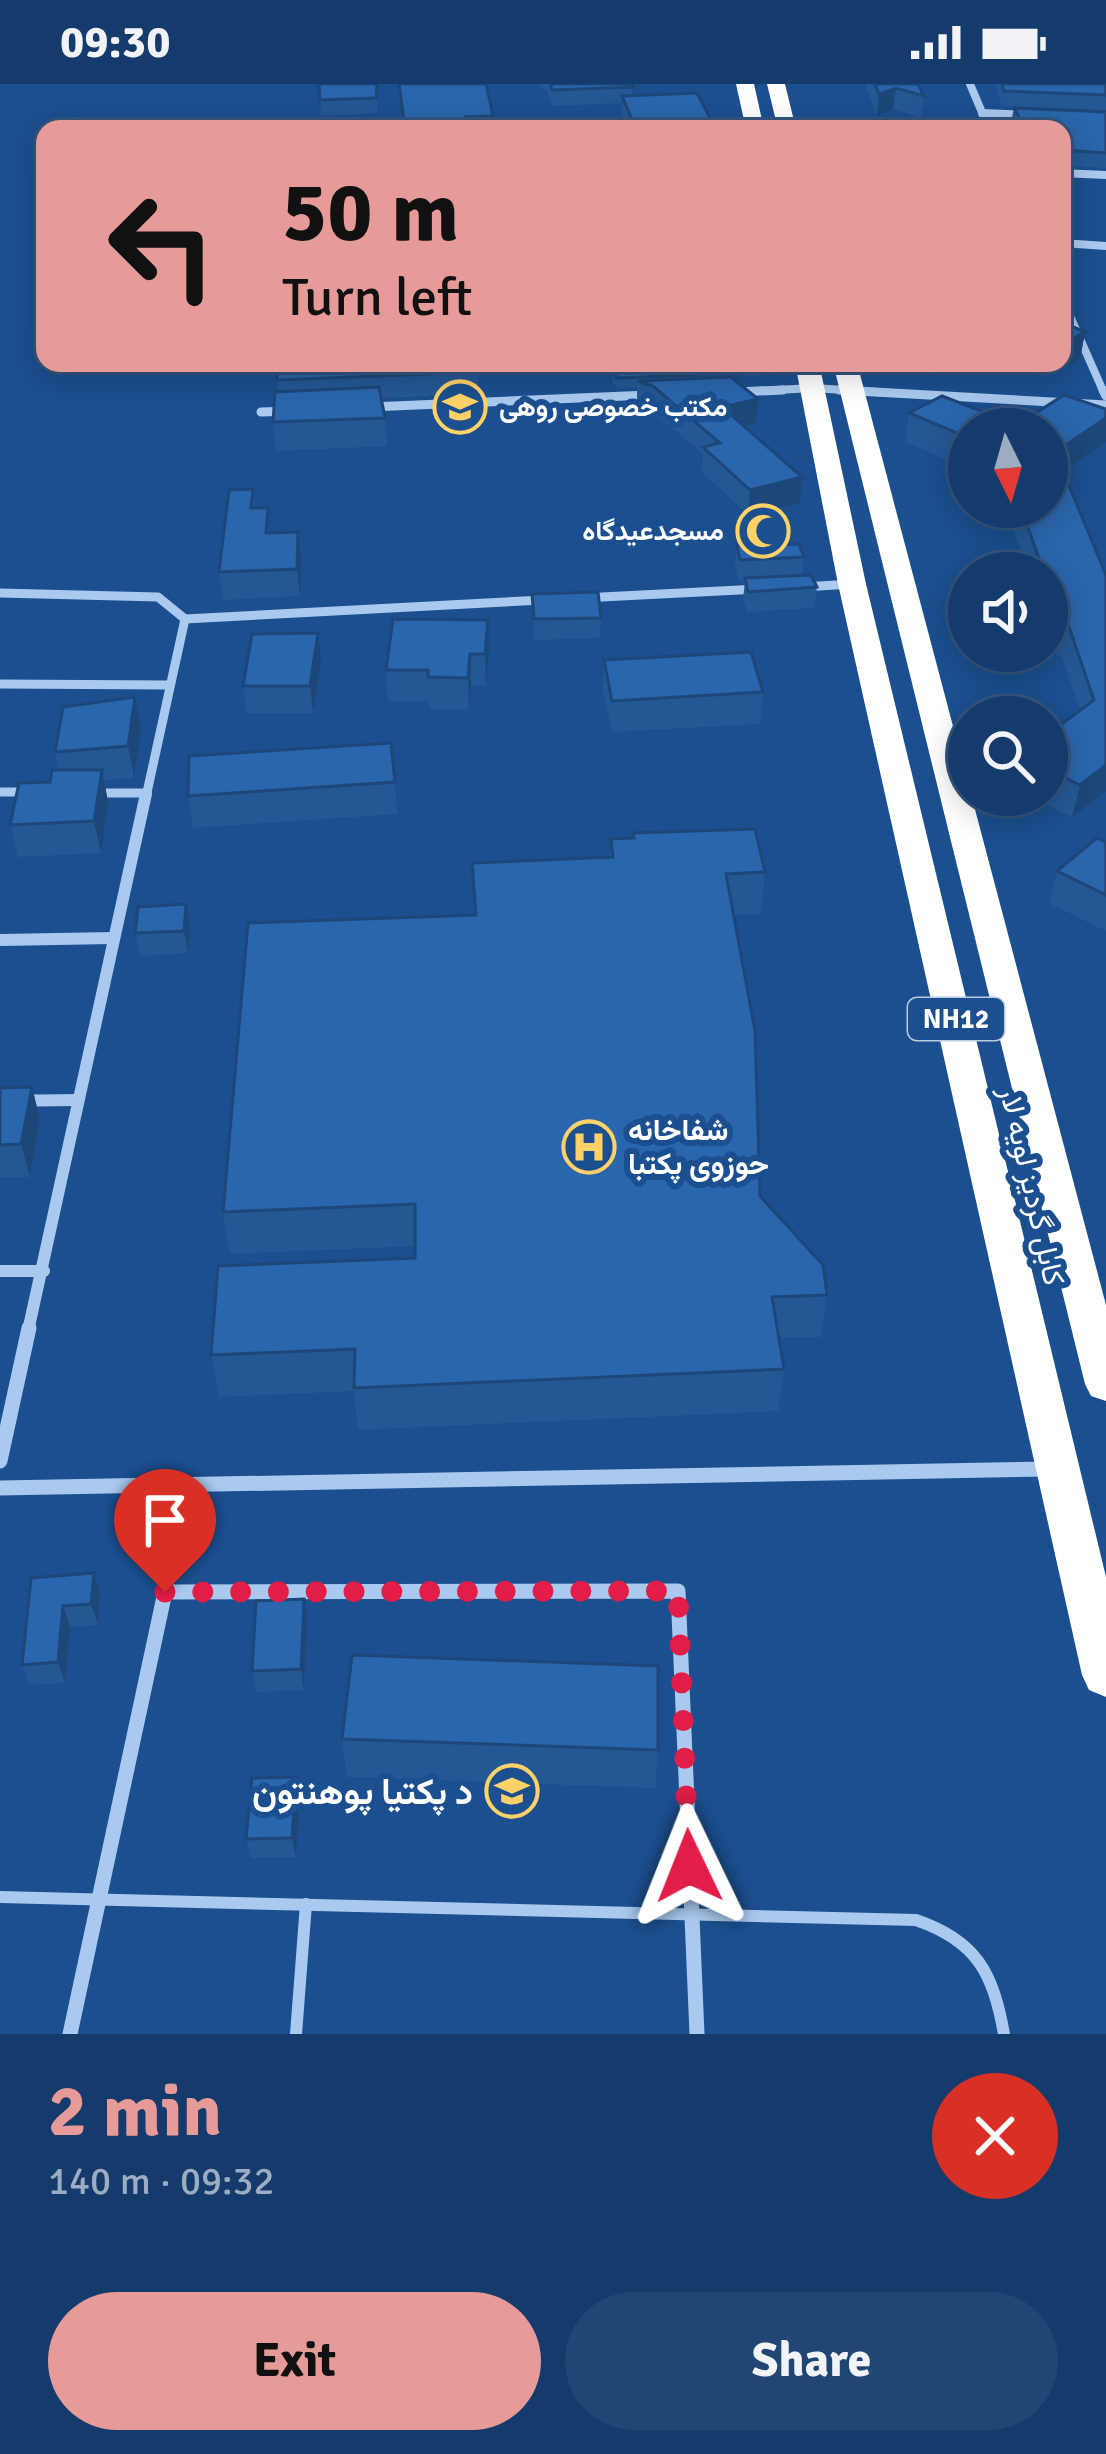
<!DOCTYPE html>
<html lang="en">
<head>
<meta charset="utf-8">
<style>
  :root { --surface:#143b6b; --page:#214673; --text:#f1f3f6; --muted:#9dadc1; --line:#33557e; --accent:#e69b98 }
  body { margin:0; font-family:Signika,Vazirmatn,sans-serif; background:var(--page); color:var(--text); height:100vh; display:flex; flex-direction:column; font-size:45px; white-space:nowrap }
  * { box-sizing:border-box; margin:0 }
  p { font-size:39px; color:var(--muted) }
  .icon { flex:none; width:66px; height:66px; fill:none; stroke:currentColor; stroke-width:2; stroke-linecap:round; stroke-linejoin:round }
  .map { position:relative; height:1950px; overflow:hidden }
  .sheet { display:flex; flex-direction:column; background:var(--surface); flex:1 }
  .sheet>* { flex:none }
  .guide { position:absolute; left:36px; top:36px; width:1035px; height:252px; border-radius:24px; box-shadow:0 6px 30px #0003,0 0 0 3px var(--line); background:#e69b98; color:#111; overflow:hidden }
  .needle { width:78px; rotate:175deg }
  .controls { position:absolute; left:948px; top:324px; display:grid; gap:24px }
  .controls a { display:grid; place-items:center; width:120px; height:120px; border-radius:50%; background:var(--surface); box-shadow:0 6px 30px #0003,0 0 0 3px var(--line); font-size:60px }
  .pin { position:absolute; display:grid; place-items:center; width:102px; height:102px; color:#fff; margin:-123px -51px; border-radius:50% 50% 50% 0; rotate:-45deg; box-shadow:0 0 12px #0007 }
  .pin .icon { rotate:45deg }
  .me { position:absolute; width:132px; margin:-66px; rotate:358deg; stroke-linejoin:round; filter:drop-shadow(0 0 9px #0008) }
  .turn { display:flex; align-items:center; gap:42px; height:252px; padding:0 48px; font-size:54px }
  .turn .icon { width:156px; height:156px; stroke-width:2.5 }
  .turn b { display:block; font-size:84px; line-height:102px }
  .round { display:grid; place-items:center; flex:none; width:126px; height:126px; border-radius:63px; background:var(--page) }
  .summary { display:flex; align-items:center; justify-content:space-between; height:204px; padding:0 48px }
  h1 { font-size:72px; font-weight:700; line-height:90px; color:var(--accent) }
  .action { display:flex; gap:24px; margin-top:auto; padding:24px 48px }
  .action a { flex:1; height:138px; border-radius:72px; background:var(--accent); color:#111; font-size:48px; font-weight:700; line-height:138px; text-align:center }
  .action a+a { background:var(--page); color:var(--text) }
  .status { display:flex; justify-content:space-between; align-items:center; height:84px; padding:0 60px; background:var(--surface); direction:ltr }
  .status svg { height:33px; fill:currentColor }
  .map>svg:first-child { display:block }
</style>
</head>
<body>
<div class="status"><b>09:30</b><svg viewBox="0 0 49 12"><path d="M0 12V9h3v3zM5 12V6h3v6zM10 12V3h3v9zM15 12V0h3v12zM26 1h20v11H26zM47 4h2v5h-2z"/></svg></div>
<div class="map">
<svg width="1106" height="1950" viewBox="0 0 1106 1950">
  <rect width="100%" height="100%" fill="#1b4f8f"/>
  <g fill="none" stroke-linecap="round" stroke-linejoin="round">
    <g stroke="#a9c9ee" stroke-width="12">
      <path d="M0 1813 916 1836C977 1857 993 1889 1004 1950"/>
      <path d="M296 1950 306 1820"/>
    </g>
    <g stroke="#a9c9ee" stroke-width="8">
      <path d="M970 0 989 45"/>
      <path d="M982 29 1027 31"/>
      <path d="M1062 89 1106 91"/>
      <path d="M1062 159 1106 162"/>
      <path d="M1062 214 1104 309"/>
      <path d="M736 308 813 304 891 309"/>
    </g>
    <g stroke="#a9c9ee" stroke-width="9">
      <path d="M839 306 1106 321"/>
      <path d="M1103 306 1106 312"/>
      <path d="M736 308 783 306"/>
      <path d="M370 323 649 311"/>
      <path d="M261 328 290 327"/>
      <path d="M803 503 852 500"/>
      <path d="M0 509 158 513 185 535"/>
      <path d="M582 514 759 505"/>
      <path d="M185 535 543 516"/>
      <path d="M0 600 169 601"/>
      <path d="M0 708H31"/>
      <path d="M93 709H146"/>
      <path d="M146 713 185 535"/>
    </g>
    <g stroke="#a9c9ee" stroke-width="12">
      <path d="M0 856 113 854"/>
      <path d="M0 1017 77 1016"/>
      <path d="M0 1187H44"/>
      <path d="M28 1247 146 710"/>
    </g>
    <g stroke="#a9c9ee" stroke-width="15">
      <path d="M0 1377 29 1244"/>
      <path d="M0 1404 1049 1385"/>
      <path d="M70 1950 165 1508 678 1507 697 1950"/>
    </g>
    <g fill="#fff" fill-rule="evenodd">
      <path d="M736 0H754L764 45H746Z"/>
      <path d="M767 0H785L796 45H778Z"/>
      <path d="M795 279H819L866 500 1106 1493V1613L1089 1606 1082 1591 838 500Z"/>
      <path d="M833 279H857L1106 1221V1317L1091 1312 1085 1300Z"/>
    </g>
  </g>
  <g fill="#245895">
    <path d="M319 0H378L377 29 321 32Z"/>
    <path d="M399 0 493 32V45H403Z"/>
    <path d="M539 0H632V11L715 45H625L621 35 622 19 552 22 547 5H540Z"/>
    <path d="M865 0H918L924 12 921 34 893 25 877 32Z"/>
    <path d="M995 0H1106V26L1002 22Z"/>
    <path d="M1014 24 1106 28V84L1062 81V45H1015L1011 38Z"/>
    <path d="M1085 248 1080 275 1051 291 1019 279H1062Z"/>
    <path d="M478 279 479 310 381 314 385 334 387 362 276 367 273 338 278 308 277 296Z"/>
    <path d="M744 279H772L771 291 747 292Z"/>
    <path d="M894 279H952L928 292Z"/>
    <path d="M612 288 691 291V294L758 315 756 339 744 342 802 393 800 419 748 431 702 388 703 370 652 327 637 321V303L618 304 612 298Z"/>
    <path d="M1106 325V358L1063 388 1106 491V707L1072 733 1028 711H1047V651L1080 626 1061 571H1056L1047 544V489H1028L1006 423H1047V345H969V385L905 358 909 329 1017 341Z"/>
    <path d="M253 405 255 424 270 449 301 475 300 512 223 516 219 488Z"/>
    <path d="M737 462 804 473 802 491 817 503 814 524 747 528 743 515 745 497H739L735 483Z"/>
    <path d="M532 510 601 534 600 554 534 556Z"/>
    <path d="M489 566 486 602 471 601 469 625H429V617H388L386 586Z"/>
    <path d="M321 576 313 629H246L243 602Z"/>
    <path d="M604 576 763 608 760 640 612 648 603 607Z"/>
    <path d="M141 645 134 694 104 696 108 718 101 769 18 773 10 741 59 686 55 668Z"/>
    <path d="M395 698 397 730 193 744 188 712Z"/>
    <path d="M633 749 765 788 761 830 734 831 760 1112 827 1211 821 1253 779 1254 784 1285 778 1327 358 1346 354 1307 219 1313 211 1271 415 1174V1162L230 1170 223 1128 474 831 472 779 610 773 611 755 633 754Z"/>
    <path d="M1106 758V847L1049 819 1057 787Z"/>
    <path d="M190 842 188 869 140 872 135 849Z"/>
    <path d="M32 1003 40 1036 30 1093 0 1094V1004Z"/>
    <path d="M94 1489 100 1510 98 1541 70 1543 65 1599 29 1601 22 1581 31 1494Z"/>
    <path d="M307 1536 304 1606 256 1608 252 1587Z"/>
    <path d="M342 1655 658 1666 655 1704 347 1693Z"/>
    <path d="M300 1713 296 1773 251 1774 246 1755Z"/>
  </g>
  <g fill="#1d4779">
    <path d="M896 4 893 25 877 32 879 10Z"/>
    <path d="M45 207V222L41 223 39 208Z"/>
    <path d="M1085 248 1080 275 1051 291 1053 279H1062V260Z"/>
    <path d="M929 279H952L928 292Z"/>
    <path d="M758 315 756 339 721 348 722 323Z"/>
    <path d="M1106 334V358L1049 397 1055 368Z"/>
    <path d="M802 393 800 419 748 431 750 406Z"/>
    <path d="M298 448 301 475 300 512 297 485Z"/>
    <path d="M488 536 489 566 486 602 485 570Z"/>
    <path d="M318 549 321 576 313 629 310 602Z"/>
    <path d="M470 570 471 601 469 625 468 594Z"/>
    <path d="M135 613 141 645 134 694 128 662Z"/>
    <path d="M1106 681V707L1072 733 1080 701Z"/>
    <path d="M102 686 108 718 101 769 94 737Z"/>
    <path d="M186 820 190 842 188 869 184 847Z"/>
    <path d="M32 1003 40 1036 30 1093 21 1060Z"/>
    <path d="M94 1489 100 1510 98 1541 91 1520Z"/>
    <path d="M304 1515 307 1536 304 1606 301 1585Z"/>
    <path d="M63 1522 70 1543 65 1599 58 1578Z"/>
    <path d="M296 1693 300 1713 296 1773 292 1754Z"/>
  </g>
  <g fill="#2a66ad" stroke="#1d4779" stroke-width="3">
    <path d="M319 0H377L376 14 320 16Z"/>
    <path d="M399 0H486L493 32 466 33 468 45H405Z"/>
    <path d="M550 0H632L633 3 552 6Z"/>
    <path d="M875 0H918L924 12 896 4 879 10Z"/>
    <path d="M1002 0H1106V11L1004 7Z"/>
    <path d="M697 9 715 44 636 45 622 12Z"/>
    <path d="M1014 24 1106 28V69L1062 66V45H1025Z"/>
    <path d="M959 35 993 45H936Z"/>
    <path d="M45 183V207L39 208Z"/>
    <path d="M1062 238 1085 248 1062 260Z"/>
    <path d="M277 279H478V288L277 296Z"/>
    <path d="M689 285 691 291 618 294 612 288Z"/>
    <path d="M731 293 758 315 722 323 802 393 750 406 703 363 720 359 653 302 638 297Z"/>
    <path d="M379 303 385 334 273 338 275 308Z"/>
    <path d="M1064 311 1106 325V334L1055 368 1106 491V681L1080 701 1047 685V651L1094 616 1068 540H1063L1047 496V489H1044L1021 423H1047V345H969V354L909 329 942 312 1017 341Z"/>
    <path d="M253 405 251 424H268L266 449 298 448 297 485 219 488 229 406Z"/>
    <path d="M799 460 804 473 740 476 737 462Z"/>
    <path d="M811 491 817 503 748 508 745 494Z"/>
    <path d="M598 508 601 534 534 535 532 510Z"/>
    <path d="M393 535 488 536 485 570H470L468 594 428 593V586H386Z"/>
    <path d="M318 549 310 602H243L252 550Z"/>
    <path d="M751 568 763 608 612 617 604 576Z"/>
    <path d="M135 613 128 662 55 668 63 623Z"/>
    <path d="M391 659 395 698 188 712 189 672Z"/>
    <path d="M52 686H102L94 737 10 741 19 699 50 698Z"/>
    <path d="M755 745 765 788 726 790 755 947 760 1112 823 1181 827 1211 772 1213 784 1285 354 1304 355 1265 211 1271 218 1182 415 1174V1120L223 1128 248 839 476 831 472 779 613 773 611 755 634 754 633 749Z"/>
    <path d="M1097 754 1106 758V811L1057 787Z"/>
    <path d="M186 820 184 847 135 849 138 823Z"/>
    <path d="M32 1003 21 1060 0 1061V1004Z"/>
    <path d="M94 1489 91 1520 63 1522 58 1578 22 1581 31 1494Z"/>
    <path d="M304 1515 301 1585 252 1587 256 1517Z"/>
    <path d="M352 1571 658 1582V1666L342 1655Z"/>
    <path d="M296 1693 292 1754 246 1755 252 1694Z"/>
  </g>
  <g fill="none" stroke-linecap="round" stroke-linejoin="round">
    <path stroke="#e11d48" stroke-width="21" stroke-dasharray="0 37.8" d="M165 1508 678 1507 689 1782"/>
  </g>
  <defs>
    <g id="school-ring" transform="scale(2.7)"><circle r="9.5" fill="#1b4f8f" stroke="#ffd166" stroke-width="1.5"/><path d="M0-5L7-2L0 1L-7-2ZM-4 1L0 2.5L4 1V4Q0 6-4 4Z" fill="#ffd166"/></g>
    <g id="mosque-ring" transform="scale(2.7)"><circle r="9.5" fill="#1b4f8f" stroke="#ffd166" stroke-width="1.5"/><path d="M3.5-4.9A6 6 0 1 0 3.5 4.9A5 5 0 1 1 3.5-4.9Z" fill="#ffd166"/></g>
    <g id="hospital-ring" transform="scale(2.7)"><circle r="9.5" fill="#1b4f8f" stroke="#ffd166" stroke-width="1.5"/><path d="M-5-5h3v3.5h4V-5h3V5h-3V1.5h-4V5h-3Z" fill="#ffd166"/></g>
    <g id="university-ring" transform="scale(2.7)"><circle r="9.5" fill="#1b4f8f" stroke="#ffd166" stroke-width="1.5"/><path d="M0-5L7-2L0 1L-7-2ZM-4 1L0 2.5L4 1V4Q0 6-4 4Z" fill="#ffd166"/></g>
  </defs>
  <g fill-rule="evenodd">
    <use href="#school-ring" x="460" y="323"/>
    <use href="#mosque-ring" x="763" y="447"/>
    <use href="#hospital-ring" x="589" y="1063"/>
    <use href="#university-ring" x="512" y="1707"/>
  </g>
  <g text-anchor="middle" stroke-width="12" stroke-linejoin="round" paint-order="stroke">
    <g font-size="27" font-weight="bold" fill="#fff" stroke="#1b4f8f" text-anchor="start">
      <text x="499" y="332">مکتب خصوصی روهی</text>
      <text x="724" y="456" text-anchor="end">مسجدعیدگاه</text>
    </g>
    <rect fill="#1b4f8f" stroke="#bbcadd" stroke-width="3" x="908" y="914" width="96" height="42" rx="9"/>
    <g font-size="27" font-weight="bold" fill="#fff">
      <text x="956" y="944">NH12</text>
    </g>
    <g font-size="30" font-weight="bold" fill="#fff" stroke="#1b4f8f" text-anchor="start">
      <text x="628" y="1056">شفاخانه<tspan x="628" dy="34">حوزوی پکتبا</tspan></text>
    </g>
    <g font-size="30" fill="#fff" stroke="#1b4f8f">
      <text transform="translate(1032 1102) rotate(77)" y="10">کابل گردیز لویه لار</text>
    </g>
    <g font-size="36" font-weight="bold" fill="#fff" stroke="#1b4f8f" text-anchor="end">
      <text x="473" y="1720">د پکتیا پوهنتون</text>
    </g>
  </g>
</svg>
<div class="controls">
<a><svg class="needle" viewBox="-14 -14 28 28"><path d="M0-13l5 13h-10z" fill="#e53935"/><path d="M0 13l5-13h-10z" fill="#9dadc1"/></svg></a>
<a><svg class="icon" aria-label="sound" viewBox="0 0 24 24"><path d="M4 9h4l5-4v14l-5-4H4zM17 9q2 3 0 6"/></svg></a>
<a><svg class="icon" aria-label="search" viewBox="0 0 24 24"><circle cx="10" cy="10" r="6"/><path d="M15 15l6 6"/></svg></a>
</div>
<div class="pin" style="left:165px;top:1508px;background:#d93025"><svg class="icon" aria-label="arrive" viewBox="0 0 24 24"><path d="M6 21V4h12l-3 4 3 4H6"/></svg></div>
<svg class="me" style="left:689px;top:1782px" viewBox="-20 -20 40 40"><path d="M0-17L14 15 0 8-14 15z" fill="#e11d48" stroke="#fff" stroke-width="4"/></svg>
<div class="guide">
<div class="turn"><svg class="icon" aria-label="left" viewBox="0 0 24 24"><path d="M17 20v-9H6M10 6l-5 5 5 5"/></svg><div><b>50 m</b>Turn left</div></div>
</div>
</div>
<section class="sheet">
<div class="summary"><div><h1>2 min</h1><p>140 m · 09:32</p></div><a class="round" style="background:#d93025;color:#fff"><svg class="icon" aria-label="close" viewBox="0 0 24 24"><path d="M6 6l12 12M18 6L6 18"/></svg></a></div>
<div class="action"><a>Exit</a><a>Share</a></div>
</section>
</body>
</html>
